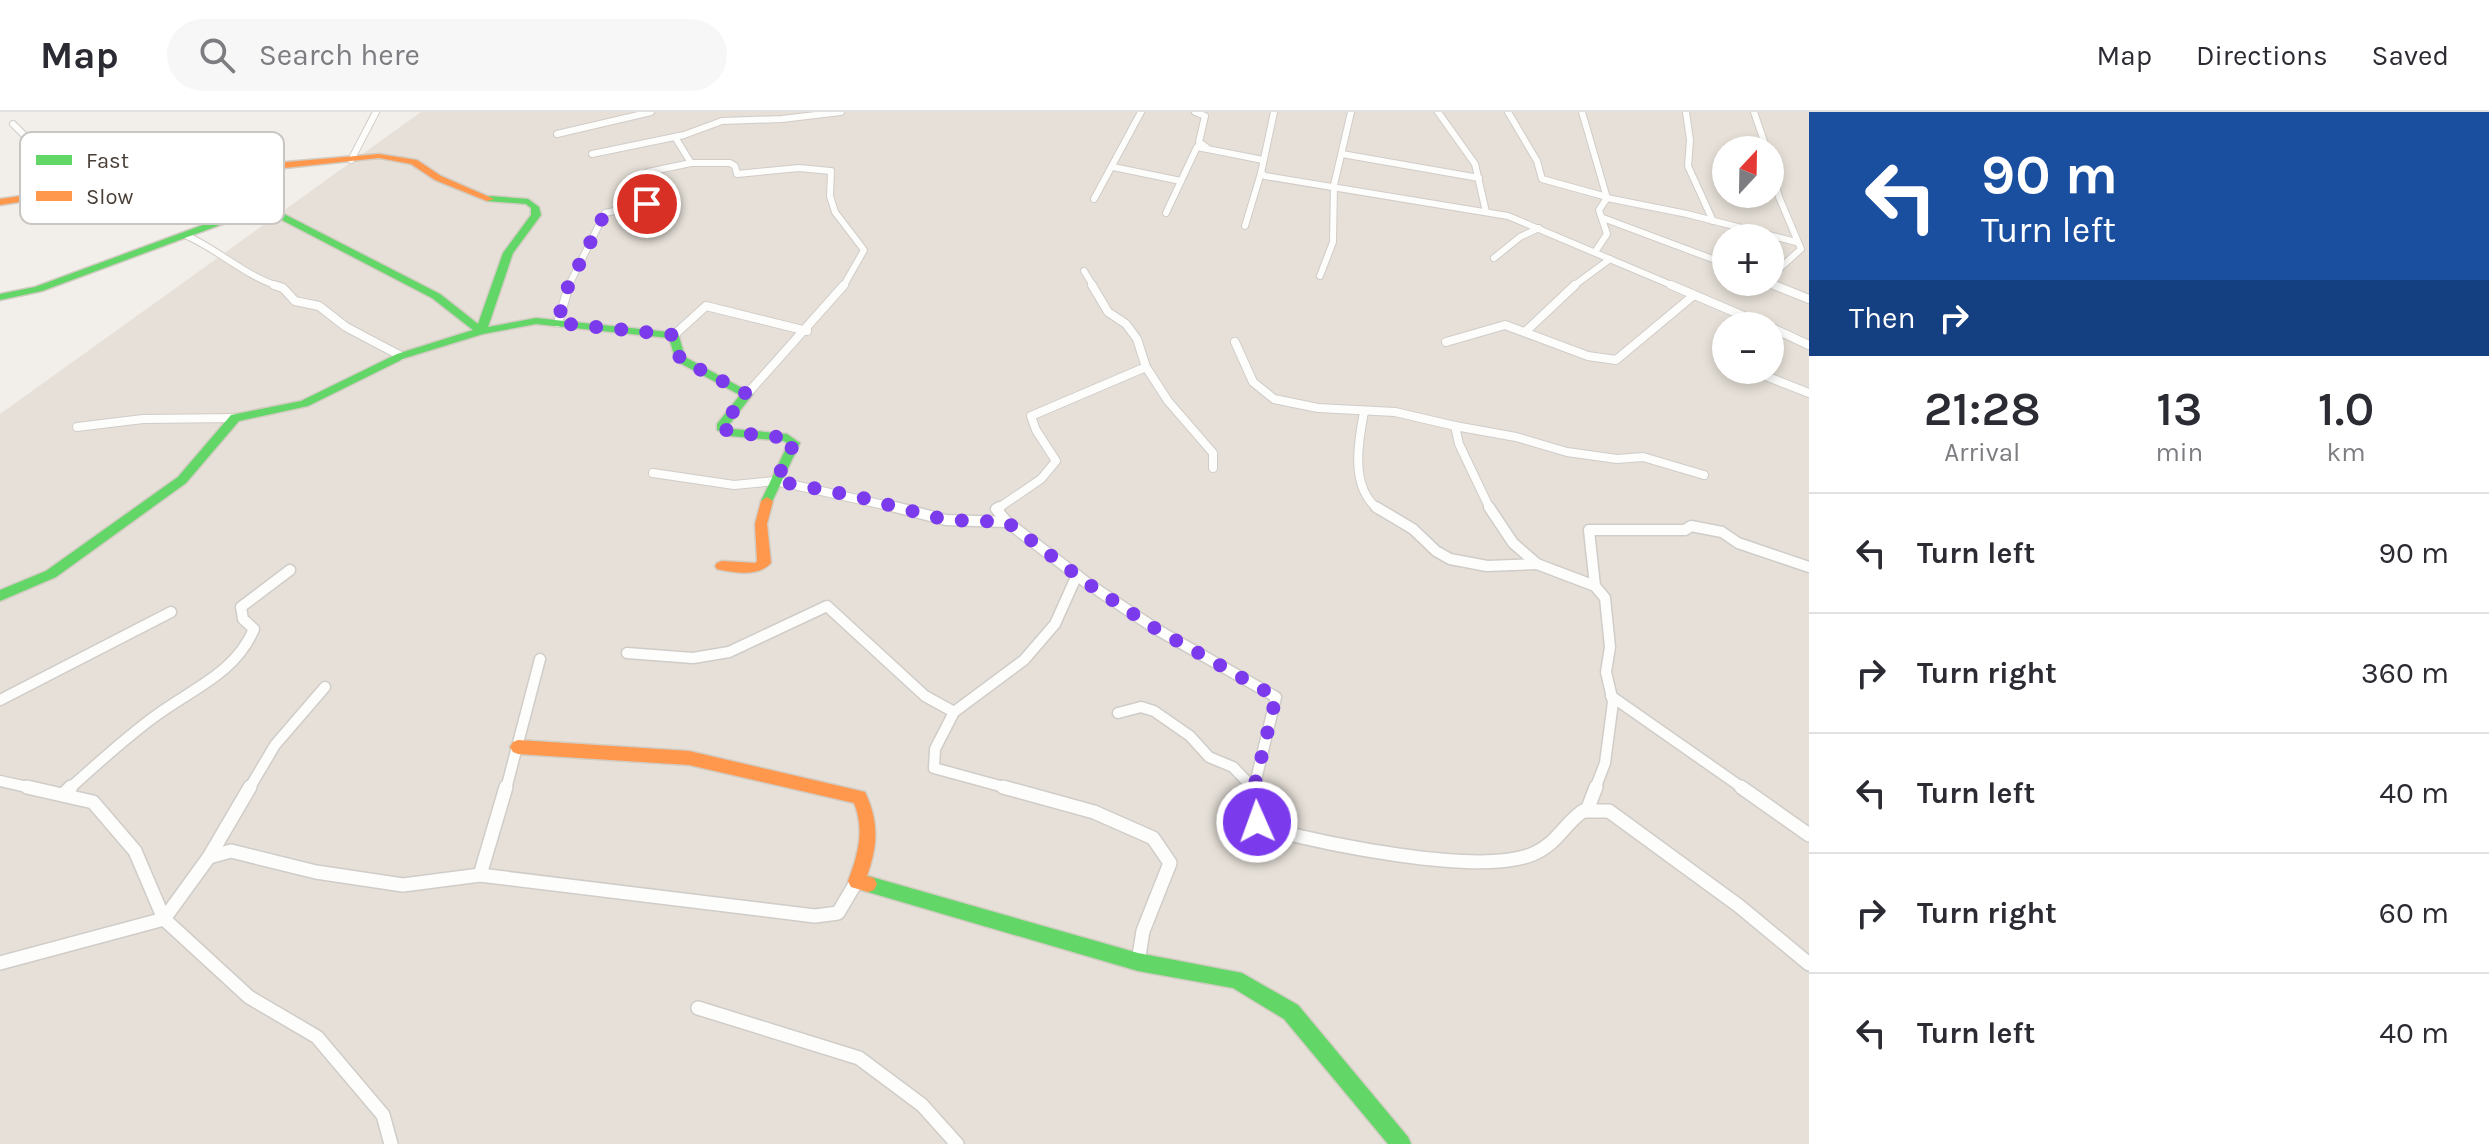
<!DOCTYPE html>
<html lang="en">
<head>
<meta charset="utf-8">
<style>
  :root { --surface:#fff; --page:#f7f7f7; --text:#2b2b33; --muted:#7c7c81; --line:#e1e1e2 }
  body { margin:0; font-family:Karla,sans-serif; background:var(--page); color:var(--text); height:100vh; display:flex; flex-direction:column; font-size:30px; white-space:nowrap }
  * { box-sizing:border-box; margin:0 }
  p { font-size:26px; color:var(--muted) }
  .icon { flex:none; width:44px; height:44px; fill:none; stroke:currentColor; stroke-width:2; stroke-linecap:round; stroke-linejoin:round }
  .map { position:relative; flex:1; overflow:hidden }
  .panel { display:flex; flex-direction:column; background:var(--surface); width:680px }
  .panel>* { flex:none }
  .top-card { background:#1a4fa0; color:#fff; overflow:hidden }
  .needle { width:52px; rotate:22deg }
  .tools { position:absolute; left:1712px; top:24px; display:grid; gap:16px }
  .tools a { display:grid; place-items:center; width:72px; height:72px; border-radius:50%; background:var(--surface); box-shadow:0 4px 12px #0003; font-size:40px }
  .pin { position:absolute; display:grid; place-items:center; width:68px; height:68px; color:#fff; margin:-34px; border:4px solid #fff; border-radius:50%; box-shadow:0 2px 8px #0007 }
  .me { position:absolute; width:88px; margin:-44px; rotate:358deg; stroke-linejoin:round; filter:drop-shadow(0 0 6px #0008) }
  .turn { display:flex; align-items:center; gap:28px; height:168px; padding:0 40px; font-size:36px }
  .turn .icon { width:104px; height:104px; stroke-width:2.5 }
  .turn b { display:block; font-size:56px; line-height:68px }
  .then { display:flex; align-items:center; height:76px; padding:0 40px; background:#0003; gap:16px; font-size:30px }
  .eta { display:flex; justify-content:space-evenly; align-items:center; height:136px; text-align:center }
  .eta b { font-size:48px; font-weight:600; line-height:56px }
  ul { padding:0; list-style:none }
  li { display:flex; align-items:center; gap:24px; height:120px; padding:0 40px; border-top:2px solid var(--line) }
  li div { flex:1 }
  li b { display:block; font-size:30px }
  li em { font-style:normal }
  header { display:flex; align-items:center; gap:48px; box-sizing:border-box; height:112px; padding:0 40px; background:var(--surface); border-bottom:2px solid var(--line) }
  header strong { font-size:38px }
  nav { display:flex; gap:44px; margin-inline-start:auto; font-size:28px }
  .search { width:560px; height:72px; background:var(--page); display:flex; align-items:center; gap:20px; box-sizing:border-box; padding:0 28px; border-radius:44px; color:var(--muted); font-size:30px }
  main { display:flex; flex:1; min-height:0 }
  .map>svg:first-child { display:block }
</style>
</head>
<body>
<header>
<strong>Map</strong>
<div class="search"><svg class="icon" aria-label="search" viewBox="0 0 24 24"><circle cx="10" cy="10" r="6"/><path d="M15 15l6 6"/></svg>Search here</div>
<nav><a>Map</a><a>Directions</a><a>Saved</a></nav>
</header>
<main>
<div class="map">
<svg width="1809" height="1032" viewBox="0 0 1809 1032">
  <rect width="100%" height="100%" fill="#f2efeb"/>
  <path fill="#e6e0d8" fill-rule="evenodd" d="M421 0H1809V1032H0V302ZM1726 38H1770V82H1726ZM1726 126H1770V170H1726ZM1726 214H1770V258H1726Z"/>
  <g fill="none" stroke-linecap="round" stroke-linejoin="round">
    <g stroke="#d0ccc8" stroke-width="8">
      <g id="street-far3">
        <path d="M1195 0 1205 4 1199 30 1206 35"/>
        <path d="M1274 0 1261 61 1265 64 1508 104 1676 175"/>
        <path d="M1438 0 1475 52 1486 100"/>
        <path d="M1508 0 1537 49 1542 67 1607 85"/>
        <path d="M1582 0 1607 86 1599 98 1607 122 1595 140"/>
        <path d="M1686 0 1690 28 1688 54 1713 109"/>
        <path d="M1754 0 1767 38"/>
        <path d="M13 12 29 28 66 44 74 66 84 77"/>
        <path d="M557 22 651 0"/>
        <path d="M675 25 691 51H730L735 54 737 62 799 56 831 59 830 84 835 100 864 138 843 175"/>
        <path d="M592 42 684 23 722 9 782 7 841 0"/>
        <path d="M1342 42 1479 66"/>
        <path d="M351 48 376 0"/>
        <path d="M1770 49 1779 85 1801 137 1770 165"/>
        <path d="M1113 55 1181 69"/>
        <path d="M1607 86 1687 102 1796 130"/>
        <path d="M1094 87 1141 0"/>
        <path d="M1166 101 1197 35 1263 48"/>
        <path d="M1603 106 1726 152"/>
        <path d="M1245 114 1261 61"/>
        <path d="M185 123C218 137 246 165 281 175"/>
        <path d="M1494 146 1520 125 1539 116"/>
        <path d="M1084 159 1094 175"/>
        <path d="M1320 164 1333 130 1334 73 1351 0"/>
        <path d="M1766 170 1780 175"/>
        <path d="M568 175 605 101 647 92 651 81 641 67 648 60 691 51"/>
        <path d="M1572 175 1610 147"/>
      </g>
    </g>
    <g stroke="#d0ccc8" stroke-width="10">
      <g id="street-far2">
        <path d="M274 173 283 176 295 189 319 194 346 215 401 244"/>
        <path d="M1092 173 1108 200 1126 212 1137 227 1146 255"/>
        <path d="M1671 173 1767 214"/>
        <path d="M1774 173 1809 187"/>
        <path d="M558 211 569 173"/>
        <path d="M1770 215 1809 233"/>
        <path d="M1526 219 1575 173"/>
        <path d="M674 223 706 194 807 219"/>
        <path d="M1235 230 1253 270 1274 287 1318 296 1395 300 1455 314"/>
        <path d="M1446 230 1505 213 1588 244 1616 248 1694 183"/>
        <path d="M1763 263 1809 281"/>
        <path d="M747 282 844 173"/>
        <path d="M1364 300C1358 331 1350 375 1378 397"/>
        <path d="M77 315 143 307 235 306"/>
        <path d="M653 361 734 373 776 369 902 397"/>
        <path d="M997 397 1041 367 1056 349 1036 318 1031 304 1146 255 1168 289 1213 341V356"/>
        <path d="M1490 397 1459 332 1455 314 1516 325 1567 340 1617 347 1643 345 1704 363"/>
      </g>
    </g>
    <g stroke="#d0ccc8" stroke-width="13">
      <g id="street-far1">
        <path d="M895 395 946 408 1007 410 1087 471 1156 517 1276 585 1254 676"/>
        <path d="M1000 395 996 397 1007 410"/>
        <path d="M1376 395 1413 417 1436 439 1450 447 1487 454 1537 452"/>
        <path d="M1489 395 1513 431 1537 452 1595 474 1605 486 1610 535 1606 560 1613 590 1605 651 1595 677"/>
        <path d="M1595 474 1589 418H1685L1691 414 1722 420 1738 431 1809 455"/>
        <path d="M627 541 693 546 729 540 827 494 925 584 954 600 1024 548 1055 512 1077 463"/>
        <path d="M1611 584 1744 677"/>
        <path d="M0 588 171 500"/>
        <path d="M954 600 935 637 934 656 1011 677"/>
        <path d="M1118 601 1141 595 1154 599 1190 624 1209 645 1233 655 1254 677"/>
        <path d="M0 669 36 677"/>
        <path d="M69 677C97 652 124 627 154 605 191 577 235 562 254 517L243 507 241 495 290 458"/>
        <path d="M249 677 275 633 325 575"/>
        <path d="M506 677 540 547"/>
      </g>
    </g>
    <g stroke="#d0ccc8" stroke-width="16">
      <g id="street">
        <path d="M27 675 93 690 135 739 164 807 249 885 317 925 383 1003 391 1032"/>
        <path d="M506 675 480 763 815 804 838 801 857 769"/>
        <path d="M1003 675 1094 700 1153 726 1170 751 1143 819 1138 850"/>
        <path d="M1253 675 1257 686 1254 703 1262 715C1321 731 1479 765 1533 742 1558 731 1563 713 1583 699H1609L1739 794 1809 852"/>
        <path d="M1741 675 1809 723"/>
        <path d="M64 682 71 675"/>
        <path d="M1588 696 1596 675"/>
        <path d="M209 745 250 675"/>
        <path d="M0 851 164 807 209 745 231 739 316 760 403 773 480 763"/>
        <path d="M698 896 859 946 922 993 957 1032"/>
      </g>
    </g>
    <g stroke="#d3ccc3" stroke-width="3">
      <g id="fast">
        <path d="M490 84 528 87 539 95 541 103 513 141 488 215 536 206 678 221 685 245 753 282 728 314 733 317 787 322 800 331 771 392H763L761 389 788 332 784 329 730 324 717 318V312L740 283 676 249 669 226 536 212 483 222 405 246 308 294 239 309 186 371 56 465 0 489V478L46 459 178 365 231 303 301 289 397 242 473 218 432 186 278 106 261 102 236 107 42 179 0 188V182L35 175 230 103 261 96 284 102 440 182 478 212 503 141 531 103V96L526 92 487 89V85Z"/>
        <path d="M868 764 1138 841 1242 861 1298 893 1408 1025 1411 1032H1388L1284 907 1233 876 1138 859 868 780 862 778 859 772 862 766Z"/>
      </g>
    </g>
    <g stroke="#d3ccc3" stroke-width="3">
      <g id="slow">
        <path d="M379 42 417 48 441 64 494 87 487 89 435 68 411 52 379 46 275 57 175 56 147 58 84 80 0 93V87L83 75 146 53 175 50 275 51Z"/>
        <path d="M767 385 773 389 767 412 771 451C758 465 735 461 717 457L715 454 717 451 722 449 755 451 757 449 755 412 761 389Z"/>
        <path d="M518 628 689 639 865 680C879 710 878 733 867 764L874 766 877 772 874 778 868 780 851 775 848 769C858 743 865 718 854 691L689 653 518 642 513 640 510 635 513 630Z"/>
      </g>
    </g>
    <use href="#street-far3" stroke="#fdfdfc" stroke-width="6"/>
    <use href="#street-far2" stroke="#fdfdfc" stroke-width="8"/>
    <use href="#street-far1" stroke="#fdfdfc" stroke-width="10"/>
    <use href="#street" stroke="#fdfdfc" stroke-width="13"/>
    <use href="#fast" fill="#63d668" fill-rule="evenodd"/>
    <use href="#slow" fill="#ff974d" fill-rule="evenodd"/>
  </g>
  <g fill="none" stroke-linecap="round" stroke-linejoin="round">
    <path stroke="#7c3aed" stroke-width="14" stroke-dasharray="0 25.2" d="M647 92 605 101 564 183 558 211 674 223 680 247 747 282 721 315 730 320 787 326 794 331 776 369 855 384 946 408 1007 410 1087 471 1156 517 1276 585 1254 676 1257 710"/>
  </g>
  <rect x="20" y="20" width="264" height="92" rx="12" fill="#fff" stroke="#c8c5c3" stroke-width="2"/>
  <rect x="36" y="43" width="36" height="10" fill="#63d668"/>
  <rect x="36" y="79" width="36" height="10" fill="#ff974d"/>
  <g font-size="22" fill="#483e36">
    <text x="86" y="56">Fast</text>
    <text x="86" y="92">Slow</text>
  </g>
</svg>
<div class="tools">
<a><svg class="needle" viewBox="-14 -14 28 28"><path d="M0-13l5 13h-10z" fill="#e53935"/><path d="M0 13l5-13h-10z" fill="#7c7c81"/></svg></a>
<a>+</a>
<a>−</a>
</div>
<div class="pin" style="left:647px;top:92px;background:#d93025"><svg class="icon" aria-label="arrive" viewBox="0 0 24 24"><path d="M6 21V4h12l-3 4 3 4H6"/></svg></div>
<svg class="me" style="left:1257px;top:710px" viewBox="-20 -20 40 40"><circle r="17" fill="#7c3aed" stroke="#fff" stroke-width="3"/><path d="M0-11L8 9 0 5-8 9z" fill="#fff"/></svg>
</div>
<section class="panel">
<div class="top-card">
<div class="turn"><svg class="icon" aria-label="left" viewBox="0 0 24 24"><path d="M17 20v-9H6M10 6l-5 5 5 5"/></svg><div><b>90 m</b>Turn left</div></div>
<div class="then">Then<svg class="icon" aria-label="right" viewBox="0 0 24 24"><path d="M7 20v-9h11M14 6l5 5-5 5"/></svg></div>
</div>
<div class="eta">
<div><b>21:28</b><p>Arrival</p></div>
<div><b>13</b><p>min</p></div>
<div><b>1.0</b><p>km</p></div>
</div>
<ul>
<li><svg class="icon" aria-label="left" viewBox="0 0 24 24"><path d="M17 20v-9H6M10 6l-5 5 5 5"/></svg><div><b>Turn left</b></div><em>90 m</em></li>
<li><svg class="icon" aria-label="right" viewBox="0 0 24 24"><path d="M7 20v-9h11M14 6l5 5-5 5"/></svg><div><b>Turn right</b></div><em>360 m</em></li>
<li><svg class="icon" aria-label="left" viewBox="0 0 24 24"><path d="M17 20v-9H6M10 6l-5 5 5 5"/></svg><div><b>Turn left</b></div><em>40 m</em></li>
<li><svg class="icon" aria-label="right" viewBox="0 0 24 24"><path d="M7 20v-9h11M14 6l5 5-5 5"/></svg><div><b>Turn right</b></div><em>60 m</em></li>
<li><svg class="icon" aria-label="left" viewBox="0 0 24 24"><path d="M17 20v-9H6M10 6l-5 5 5 5"/></svg><div><b>Turn left</b></div><em>40 m</em></li>
</ul>
</section>
</main>
</body>
</html>
